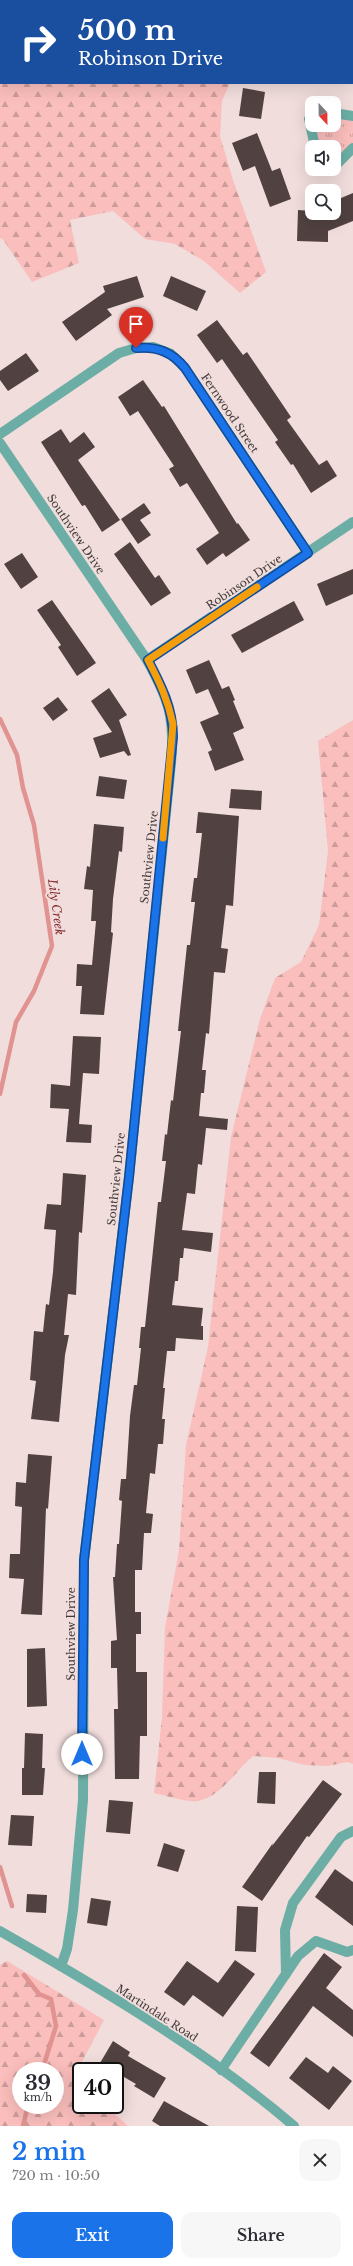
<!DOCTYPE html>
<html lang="en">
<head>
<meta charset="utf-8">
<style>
  :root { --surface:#fff; --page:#f7f7f7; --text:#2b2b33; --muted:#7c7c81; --accent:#1a73e8 }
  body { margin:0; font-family:"Libre Baskerville",serif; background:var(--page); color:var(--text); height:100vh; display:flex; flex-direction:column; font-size:15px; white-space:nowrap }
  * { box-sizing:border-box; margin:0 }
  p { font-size:13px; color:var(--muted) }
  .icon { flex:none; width:22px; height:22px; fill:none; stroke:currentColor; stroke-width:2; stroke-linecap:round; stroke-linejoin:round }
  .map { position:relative; height:2126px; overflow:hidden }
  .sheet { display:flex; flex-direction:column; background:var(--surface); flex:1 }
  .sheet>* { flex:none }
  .banner { position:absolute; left:0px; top:0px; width:353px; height:84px; box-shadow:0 4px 16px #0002; background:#1a4fa0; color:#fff; overflow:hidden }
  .needle { width:26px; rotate:158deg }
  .buttons { position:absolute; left:305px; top:96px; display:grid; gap:8px }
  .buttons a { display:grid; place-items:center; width:36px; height:36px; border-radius:8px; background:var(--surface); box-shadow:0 4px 16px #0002; font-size:20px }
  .speed { position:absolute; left:12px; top:2062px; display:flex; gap:8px; font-size:20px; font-weight:700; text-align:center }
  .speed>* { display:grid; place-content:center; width:52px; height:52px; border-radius:50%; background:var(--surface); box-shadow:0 4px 16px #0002; line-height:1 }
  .speed small { font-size:10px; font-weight:400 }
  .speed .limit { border:2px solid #111; border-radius:6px; background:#fff; color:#111 }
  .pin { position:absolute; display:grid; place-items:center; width:34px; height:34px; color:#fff; margin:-41px -17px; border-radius:50% 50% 50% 0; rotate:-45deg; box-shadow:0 0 4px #0007 }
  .pin .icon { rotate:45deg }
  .me { position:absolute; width:44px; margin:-22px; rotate:0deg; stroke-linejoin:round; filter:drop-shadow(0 0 3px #0008) }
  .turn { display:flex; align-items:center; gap:14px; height:84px; padding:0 12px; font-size:18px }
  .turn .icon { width:52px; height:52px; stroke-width:2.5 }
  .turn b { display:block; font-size:28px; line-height:34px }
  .round { display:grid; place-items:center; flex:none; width:42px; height:42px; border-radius:12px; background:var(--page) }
  .summary { display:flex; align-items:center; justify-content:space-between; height:68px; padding:0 12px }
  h1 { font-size:24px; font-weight:600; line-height:30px; color:var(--accent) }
  .button { display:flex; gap:8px; margin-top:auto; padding:8px 12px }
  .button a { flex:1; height:46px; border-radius:12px; background:var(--accent); color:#fff; font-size:16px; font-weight:600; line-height:46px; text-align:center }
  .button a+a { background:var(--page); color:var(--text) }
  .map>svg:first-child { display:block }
</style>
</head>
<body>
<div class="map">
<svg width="353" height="2126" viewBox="0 0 353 2126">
  <defs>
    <pattern id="grass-tufts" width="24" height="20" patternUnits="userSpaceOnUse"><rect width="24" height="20" fill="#fabebc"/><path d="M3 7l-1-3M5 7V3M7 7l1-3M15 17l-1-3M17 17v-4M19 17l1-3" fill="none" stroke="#cc9c9a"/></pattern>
    <pattern id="forest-firs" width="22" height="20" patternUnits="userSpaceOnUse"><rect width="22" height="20" fill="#fabebc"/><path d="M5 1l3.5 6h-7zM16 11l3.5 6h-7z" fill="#cc9c9a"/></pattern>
  </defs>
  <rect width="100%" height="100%" fill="#f0dddc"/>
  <path fill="url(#grass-tufts)" d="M334 114 353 117V146L334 165V147H316L312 125H334Z"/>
  <g fill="url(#forest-firs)" fill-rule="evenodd">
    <path d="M0 0H307L1 1V83H230L222 101 220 136 233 180 266 272 240 293 204 261 175 244 145 239 113 211 70 220 79 263 32 282 2 238 0 239Z"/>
    <path d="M353 720V1764L347 1762 328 1766 305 1765 278 1758 253 1756C235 1771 222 1796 198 1801 189 1803 164 1795 154 1793L162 1717 165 1628 179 1550 186 1445 208 1347 231 1137 260 1019 275 978 301 962 319 925 328 851 318 741Z"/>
    <path d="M7 1961 104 2020 76 2073 81 2079V2105H105L128 2126H0V1965ZM21 2071H55V2105H21Z"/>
  </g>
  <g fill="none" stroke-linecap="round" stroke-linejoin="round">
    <g stroke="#e09390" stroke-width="4.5">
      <path d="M0 719 17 755 23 788 34 825 52 946 34 991 16 1022 0 1094"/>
      <path d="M0 1867 12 1906"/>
      <path d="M24 1975 39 1994 51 1999 56 2026 42 2071"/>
      <path d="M23 2126 28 2105"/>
    </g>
  </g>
  <g fill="#514241">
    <path d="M243 88 265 92 261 119 239 116Z"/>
    <path d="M257 133 272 171 280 168 291 199 270 207 255 166 243 171 232 143Z"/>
    <path d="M353 193V221L328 231V242L297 241 298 210 312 211V213H334V201Z"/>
    <path d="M137 276 144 297 107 309 112 315 76 341 62 322 105 292 103 286Z"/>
    <path d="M171 276 206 291 197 311 163 296Z"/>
    <path d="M217 320 243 355 247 352 266 380 291 417 287 420 319 465 327 460 337 476 311 493 293 464 291 465 275 442 278 440 222 359 217 363 197 335Z"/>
    <path d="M26 353 39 371 8 391 0 380V371Z"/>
    <path d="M143 380 162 407 164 406 237 524 238 523 250 540 226 557 223 553 207 565 196 549 219 533 187 483 180 487 169 469 174 466 138 411 130 416 118 397Z"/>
    <path d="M61 429 70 443 84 432 95 447 78 460 120 520 102 532 85 505 82 506 41 442Z"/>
    <path d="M144 503 151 513 140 520 151 535 138 544 121 519Z"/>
    <path d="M130 542 155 578 159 575 171 593 151 606 114 554Z"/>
    <path d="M22 553 38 577 21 589 4 564Z"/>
    <path d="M353 569V594L326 606 317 584Z"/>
    <path d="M52 600 96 663 77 676 58 647 61 645 37 610Z"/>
    <path d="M294 601 304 620 242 653 231 635Z"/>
    <path d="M209 660 222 689 229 686 235 700 233 701 244 728 233 733 244 760 215 771 208 752 212 750 200 722 219 714 208 689 196 694 186 670Z"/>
    <path d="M109 688 127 715 119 720 131 755 128 756 124 751 100 758 93 738 112 732 91 701Z"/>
    <path d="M58 697 68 710 53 721 43 708Z"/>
    <path d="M99 776 127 780 124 799 96 796Z"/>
    <path d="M231 789 262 791 261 810 229 808Z"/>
    <path d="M198 812 239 816 233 906 226 905 221 948 228 949 225 973 214 972 209 1034 206 1033 202 1070H206L204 1093H201L199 1116 228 1119 227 1130 206 1128 202 1165 198 1164 195 1194 187 1193 182 1230 213 1233 211 1252 184 1248 183 1258H180L178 1281H175L172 1305 203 1308 201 1326H203V1340L176 1338 175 1351H167L163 1388H165L162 1419H165L163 1444H158L155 1474 150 1473 146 1513 153 1514 151 1533H144L142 1570H135V1612H141V1634H136V1672H147V1736H140L139 1779H115L114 1709H118L117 1668H111V1641L117 1640 113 1577H115L117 1544H119L122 1501 119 1500 121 1479H126L130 1416 134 1385H137L141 1348H139L141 1327H145L158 1202H161L166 1161H162L165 1134 167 1135 171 1100 173 1101 181 1031H178L180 1011 187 945H190L195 902H191L194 878H197L202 833H196Z"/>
    <path d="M94 824 124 827 122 852 119 851 113 899 111 932 113 933 104 1015 80 1014 82 986H76L77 964 92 965 96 921H91L93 890 84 889 87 866 90 867Z"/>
    <path d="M73 1036 101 1037 99 1074 83 1073 79 1124 92 1125 91 1143 66 1142 69 1109 50 1108 51 1084 70 1086Z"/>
    <path d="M63 1173 86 1175 82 1233 79 1232 76 1295 68 1294 64 1335H69L65 1355 59 1422 31 1419 36 1381 30 1380 34 1331 43 1332 46 1304 49 1305 53 1272 56 1230 44 1229 47 1204 61 1205Z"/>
    <path d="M28 1454 52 1456 48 1509 46 1508 42 1615 21 1614 24 1579 9 1578 10 1554H20L22 1507 15 1506 16 1482 26 1483Z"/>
    <path d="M45 1648 47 1706 27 1707V1649Z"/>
    <path d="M25 1733 43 1734 42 1768H45L43 1795H22V1768H24Z"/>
    <path d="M259 1772H276L275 1804 257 1803Z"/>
    <path d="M323 1780 342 1794 309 1837 307 1836 262 1901 242 1887 273 1843 272 1846Z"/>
    <path d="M109 1800 133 1802 130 1834 106 1832Z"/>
    <path d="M11 1815 34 1816 32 1846 8 1845Z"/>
    <path d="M164 1843 185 1850 178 1872 157 1866Z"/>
    <path d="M335 1869 353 1882V1926L315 1897Z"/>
    <path d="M27 1894 47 1895 46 1913 26 1912Z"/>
    <path d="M91 1898 111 1901 107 1926 87 1923Z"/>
    <path d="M237 1906 258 1907 256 1952 235 1951Z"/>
    <path d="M324 1953 342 1967 326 1988 353 2010V2037L313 2006 269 2067 250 2053Z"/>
    <path d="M235 1960 255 1974 223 2017 193 1995 184 2006 164 1992 187 1961 218 1983Z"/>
    <path d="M113 2041 130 2052 128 2056 166 2078 154 2098 134 2086 136 2084 100 2063Z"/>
    <path d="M306 2057 328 2073 333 2066 352 2081 329 2110 289 2078Z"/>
    <path d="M164 2101 209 2126H160L152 2121Z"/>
  </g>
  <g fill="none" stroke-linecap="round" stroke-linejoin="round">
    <g stroke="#6caea5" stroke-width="10">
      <path d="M334 113 353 116"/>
      <path d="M312 116 309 119 315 147"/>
      <path d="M334 167 353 148"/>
      <path d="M0 434 119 353 136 348 153 347 171 354 185 368 308 553"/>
      <path d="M0 443 147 660C169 700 175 718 171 763L129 1177 84 1560 83 1800 73 1910 67 1949 61 1966"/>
      <path d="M147 660 353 522"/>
      <path d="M0 1931C102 1989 205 2050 294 2126"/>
      <path d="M286 1974 285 1930 293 1903 341 1837 353 1831"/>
      <path d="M221 2070 298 1956 316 1941 347 1952 353 1950"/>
    </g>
  </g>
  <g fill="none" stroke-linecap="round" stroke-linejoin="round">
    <g stroke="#114b97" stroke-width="10">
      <path id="route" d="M82 1754 84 1560 129 1177 173 737C173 708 161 685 148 660L308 553 185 368C172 352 157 346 136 348"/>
    </g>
    <use href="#route" stroke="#1a73e8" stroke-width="7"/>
    <path stroke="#f59e0b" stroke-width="7" d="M163 838 173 724C168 700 159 681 148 660L257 587"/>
  </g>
  <g text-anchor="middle" stroke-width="4" stroke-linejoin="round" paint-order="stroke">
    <g font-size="11" fill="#423b3a" stroke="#f0dddc">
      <text transform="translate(230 413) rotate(56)" y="4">Fernwood Street</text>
      <text transform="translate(76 534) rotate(56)" y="4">Southview Drive</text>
      <text transform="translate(244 582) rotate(-34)" y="4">Robinson Drive</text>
      <text transform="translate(149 857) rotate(-84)" y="4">Southview Drive</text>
      <text transform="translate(116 1179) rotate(-84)" y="4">Southview Drive</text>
      <text transform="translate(71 1634) rotate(-90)" y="4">Southview Drive</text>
      <text transform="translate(157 2013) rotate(33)" y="4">Martindale Road</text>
    </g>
    <g font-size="12" font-style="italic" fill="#85292e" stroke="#f0dddc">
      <text transform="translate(56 907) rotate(82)" y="4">Lily Creek</text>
    </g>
  </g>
</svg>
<div class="buttons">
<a><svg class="needle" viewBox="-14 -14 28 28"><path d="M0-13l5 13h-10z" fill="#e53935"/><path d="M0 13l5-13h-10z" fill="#7c7c81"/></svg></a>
<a><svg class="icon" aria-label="sound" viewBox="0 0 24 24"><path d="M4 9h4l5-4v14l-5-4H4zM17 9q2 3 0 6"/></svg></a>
<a><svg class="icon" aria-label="search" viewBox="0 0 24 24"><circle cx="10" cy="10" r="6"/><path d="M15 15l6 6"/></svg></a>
</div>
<div class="speed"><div>39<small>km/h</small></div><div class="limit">40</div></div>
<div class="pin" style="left:136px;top:348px;background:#d93025"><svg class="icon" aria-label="arrive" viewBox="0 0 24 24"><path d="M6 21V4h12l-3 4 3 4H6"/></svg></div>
<svg class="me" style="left:82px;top:1754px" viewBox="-20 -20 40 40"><circle r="19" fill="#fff"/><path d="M0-13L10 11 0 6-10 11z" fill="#1a73e8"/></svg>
<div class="banner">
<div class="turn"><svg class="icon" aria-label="right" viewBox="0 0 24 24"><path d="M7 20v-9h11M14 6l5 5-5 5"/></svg><div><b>500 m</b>Robinson Drive</div></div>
</div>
</div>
<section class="sheet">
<div class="summary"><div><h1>2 min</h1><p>720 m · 10:50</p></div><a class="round"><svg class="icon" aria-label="close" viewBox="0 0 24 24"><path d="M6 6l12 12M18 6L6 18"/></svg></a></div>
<div class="button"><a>Exit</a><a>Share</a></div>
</section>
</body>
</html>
